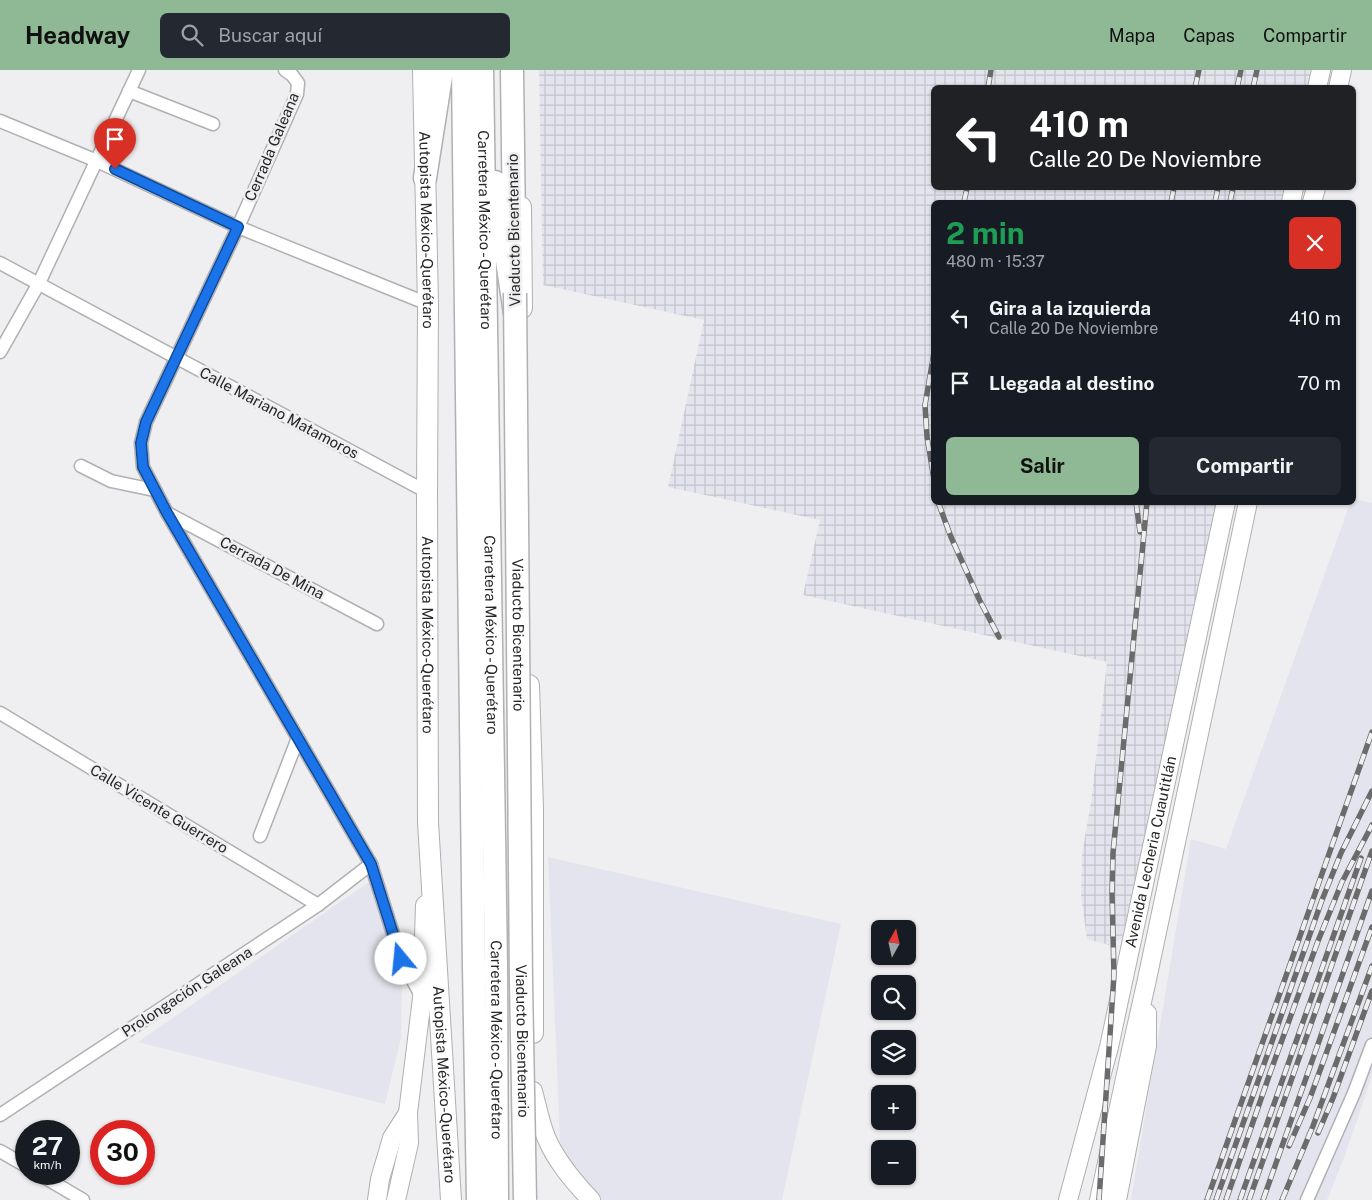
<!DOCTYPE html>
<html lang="es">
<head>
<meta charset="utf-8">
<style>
  :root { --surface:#171b24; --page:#242831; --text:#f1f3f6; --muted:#9ea1a6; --accent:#8fb995 }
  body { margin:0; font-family:"Public Sans",sans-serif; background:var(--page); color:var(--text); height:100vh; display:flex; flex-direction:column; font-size:19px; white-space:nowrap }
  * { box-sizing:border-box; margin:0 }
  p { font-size:16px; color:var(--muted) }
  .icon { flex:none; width:28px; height:28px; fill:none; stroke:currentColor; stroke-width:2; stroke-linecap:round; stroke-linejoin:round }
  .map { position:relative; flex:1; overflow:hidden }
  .sheet { position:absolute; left:931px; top:130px; width:425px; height:305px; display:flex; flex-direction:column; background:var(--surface); border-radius:8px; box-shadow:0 1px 4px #0004 }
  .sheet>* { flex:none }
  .guide { position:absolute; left:931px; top:15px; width:425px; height:105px; border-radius:8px; box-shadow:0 1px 4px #0004; background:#202124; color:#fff; overflow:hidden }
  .needle { width:32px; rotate:8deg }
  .buttons { position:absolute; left:871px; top:850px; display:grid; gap:10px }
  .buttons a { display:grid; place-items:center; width:45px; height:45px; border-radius:8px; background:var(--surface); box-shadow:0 1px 4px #0004; font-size:25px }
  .speed { position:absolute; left:15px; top:1050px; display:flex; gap:10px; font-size:25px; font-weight:700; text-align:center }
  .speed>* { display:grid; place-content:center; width:65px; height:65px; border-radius:50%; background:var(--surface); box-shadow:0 1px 4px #0004; line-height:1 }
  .speed small { font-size:12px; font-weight:400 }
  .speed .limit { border:8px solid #d22; background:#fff; color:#111 }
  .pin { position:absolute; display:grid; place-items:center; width:42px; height:42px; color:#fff; margin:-51px -21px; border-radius:50% 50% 50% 0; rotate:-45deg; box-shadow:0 0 5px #0007 }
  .pin .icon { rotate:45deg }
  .me { position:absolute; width:55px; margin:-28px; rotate:343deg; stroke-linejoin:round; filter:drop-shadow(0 0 4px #0008) }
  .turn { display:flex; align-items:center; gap:18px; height:105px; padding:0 15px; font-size:22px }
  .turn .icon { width:65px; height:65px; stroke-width:2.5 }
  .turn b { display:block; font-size:35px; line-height:42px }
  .round { display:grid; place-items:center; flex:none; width:52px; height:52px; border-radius:8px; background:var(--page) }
  .head { display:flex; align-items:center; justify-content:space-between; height:85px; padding:0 15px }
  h1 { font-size:30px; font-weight:700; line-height:38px; color:#1e9e55 }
  .action { display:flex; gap:10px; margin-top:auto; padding:10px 15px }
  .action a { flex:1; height:58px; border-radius:8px; background:var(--accent); color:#111; font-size:20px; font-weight:700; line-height:58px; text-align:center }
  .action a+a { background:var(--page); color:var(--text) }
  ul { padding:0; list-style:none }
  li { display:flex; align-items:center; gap:15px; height:65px; padding:0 15px }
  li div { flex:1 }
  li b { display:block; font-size:19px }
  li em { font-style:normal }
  header { display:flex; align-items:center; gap:30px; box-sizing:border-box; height:70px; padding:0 25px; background:var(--accent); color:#111 }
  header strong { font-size:24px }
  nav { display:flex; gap:28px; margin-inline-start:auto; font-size:18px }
  .search { width:350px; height:45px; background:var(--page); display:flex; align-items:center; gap:12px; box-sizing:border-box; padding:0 18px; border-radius:8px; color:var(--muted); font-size:19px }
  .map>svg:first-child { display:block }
</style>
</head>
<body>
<header>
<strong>Headway</strong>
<div class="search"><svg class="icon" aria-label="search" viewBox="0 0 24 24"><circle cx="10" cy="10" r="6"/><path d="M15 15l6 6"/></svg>Buscar aquí</div>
<nav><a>Mapa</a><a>Capas</a><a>Compartir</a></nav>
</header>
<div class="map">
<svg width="1372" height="1130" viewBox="0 0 1372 1130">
  <defs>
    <pattern id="industrial-grid" width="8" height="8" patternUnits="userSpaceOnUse" patternTransform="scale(1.25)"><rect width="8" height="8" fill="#e4e4ee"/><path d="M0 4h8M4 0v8" fill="none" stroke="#c3c3cc"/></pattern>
  </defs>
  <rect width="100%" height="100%" fill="#efeff1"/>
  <g fill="#e4e4ee">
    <path d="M1354 429 1372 433V1006L1344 1088 1327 1130H1131L1191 769 1226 779 1350 433 1354 432Z"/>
    <path d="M548 787 841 854 782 1130H597L564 1085 560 1072Z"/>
    <path d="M369 812 402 916 401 968 385 1034 138 972Z"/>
  </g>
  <path fill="url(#industrial-grid)" d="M539 0H1312L1309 18H934V118H1287L1283 132H934V432L1218 433 1122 868 1109 875 1087 869 1081 826 1082 784 1091 732 1107 592 803 525 820 450 668 417 704 250 543 215Z"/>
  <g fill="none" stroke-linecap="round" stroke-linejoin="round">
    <g stroke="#b0b0b3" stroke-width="15">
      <g id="street">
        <path d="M285 0 292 5 298 13 297 24 238 157 146 352 141 373 143 397 167 443 371 794 401 889 422 927"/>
        <path d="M129 21 213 54"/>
        <path d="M0 51 97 91 238 157 428 234"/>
        <path d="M0 193 427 422"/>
        <path d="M0 282 39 213 139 0"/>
        <path d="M81 396 111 411 154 420"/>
        <path d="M167 443 377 554"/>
        <path d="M0 643 318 835"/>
        <path d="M260 766 298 668"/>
        <path d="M0 1045 318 835 371 794"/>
        <path d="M0 1081 26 1096"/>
        <path d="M39 1104 83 1130"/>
        <path d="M1307 1130 1354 1023 1372 975"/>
      </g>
    </g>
    <g stroke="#b0b0b3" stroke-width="20">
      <g id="secondary">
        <path d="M1317 18 1321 0"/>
        <path d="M1338 18 1342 0"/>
        <path d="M1291 132 1294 118"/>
        <path d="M1312 132 1316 118"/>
        <path d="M533 1021C537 1036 540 1052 546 1067 556 1091 573 1111 591 1130"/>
        <path d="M377 1130 380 1109 392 1068 408 1043"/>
        <path d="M396 1130 409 1073 408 1043 422 928 425 835"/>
        <path id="s1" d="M1068 1130 1109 977 1226 432"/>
        <path d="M1099 1130 1132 976 1146 914 1248 432"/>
        <path d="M1117 1130 1147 976V943"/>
      </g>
    </g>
    <g stroke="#b0b0b3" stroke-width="22">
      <g id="primary">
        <path id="s2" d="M423 0 428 234 427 422 428 752 451 1130"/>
        <path d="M521 137 522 238"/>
        <path d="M529 615 533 738V963"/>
      </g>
    </g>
    <g stroke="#b0b0b3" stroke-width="25">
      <g id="highway">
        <path d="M463 0 474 896 478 1130"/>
        <path id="s3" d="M482 0 496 894 497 1130"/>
        <path d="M512 0 514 157"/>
        <path d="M425 108 442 0"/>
        <path d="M495 112 515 243"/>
      </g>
    </g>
    <use href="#street" stroke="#fff" stroke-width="12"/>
    <use href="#secondary" stroke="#fff" stroke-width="18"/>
    <use href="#primary" stroke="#fff" stroke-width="20"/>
    <use href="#highway" stroke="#fff" stroke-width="22"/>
    <g stroke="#6b6b6c" stroke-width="5.5">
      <g id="rail">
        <path d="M988 18 991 0"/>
        <path d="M1195 18 1199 0"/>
        <path d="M1237 18 1241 0"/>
        <path d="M1253 18 1257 0"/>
        <path d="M964 132 967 118"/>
        <path d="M1171 132 1174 118"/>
        <path d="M1215 132 1218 118"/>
        <path d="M1230 132 1233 118"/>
        <path d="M934 283 925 335 927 367 934 409"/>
        <path d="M938 432 951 467 980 531 999 567"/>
        <path d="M1136 432 1140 462"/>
        <path d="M1318 1063 1333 1028 1372 921"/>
        <path d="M1289 1076 1310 1028 1372 857"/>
        <path d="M1099 1130 1114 905 1112 823 1113 783 1147 432"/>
        <path d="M1207 1130 1372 662"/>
        <path d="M1216 1130 1322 830 1341 783 1372 721"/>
        <path d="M1226 1130 1270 1003 1318 871 1342 812 1372 755"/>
        <path d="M1240 1130 1361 788"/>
        <path d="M1249 1130 1372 781"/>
        <path d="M1263 1130 1372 821"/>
        <path d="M1282 1130 1313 1056 1372 896"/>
      </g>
    </g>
    <use href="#rail" stroke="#efeff1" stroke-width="4" stroke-dasharray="11" stroke-linecap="butt"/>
    <g stroke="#b0b0b3" stroke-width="25" stroke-linecap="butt">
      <g id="highway-bridge">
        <path id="s4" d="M515 223 521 912 525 1130"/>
      </g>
    </g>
    <use href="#highway-bridge" stroke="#fff" stroke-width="22"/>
  </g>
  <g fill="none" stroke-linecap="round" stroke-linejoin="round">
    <g stroke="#114b97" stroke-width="12">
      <path id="route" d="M115 99 238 157 146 352 141 373 143 397 167 443 371 794 401 889"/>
    </g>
    <use href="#route" stroke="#1a73e8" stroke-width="9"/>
  </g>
  <g text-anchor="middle" stroke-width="5" stroke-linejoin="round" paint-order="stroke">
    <g font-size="15" fill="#262627" stroke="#efeff1">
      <text transform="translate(272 77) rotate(-67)" y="5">Cerrada Galeana</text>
      <text dy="5" stroke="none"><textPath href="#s2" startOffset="160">Autopista México-Querétaro</textPath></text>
      <text dy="5" stroke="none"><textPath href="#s3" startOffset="160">Carretera México - Querétaro</textPath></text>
      <text transform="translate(514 160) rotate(-91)" y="5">Viaducto Bicentenario</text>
      <text transform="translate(279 343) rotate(28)" y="5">Calle Mariano Matamoros</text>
      <text transform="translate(272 498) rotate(28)" y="5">Cerrada De Mina</text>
      <text dy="5" stroke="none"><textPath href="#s2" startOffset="565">Autopista México-Querétaro</textPath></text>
      <text dy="5" stroke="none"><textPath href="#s3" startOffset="565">Carretera México - Querétaro</textPath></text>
      <text dy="5" stroke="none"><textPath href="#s4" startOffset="342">Viaducto Bicentenario</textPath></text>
      <text transform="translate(159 739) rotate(31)" y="5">Calle Vicente Guerrero</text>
      <text dy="5" stroke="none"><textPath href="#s1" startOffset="358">Avenida Lecheria Cuautitlán</textPath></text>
      <text transform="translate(187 922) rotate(-33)" y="5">Prolongación Galeana</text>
      <text dy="5" stroke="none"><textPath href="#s3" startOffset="970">Carretera México - Querétaro</textPath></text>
      <text dy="5" stroke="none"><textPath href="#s4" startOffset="748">Viaducto Bicentenario</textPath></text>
      <text dy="5" stroke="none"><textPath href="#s2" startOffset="1015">Autopista México-Querétaro</textPath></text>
    </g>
  </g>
</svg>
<div class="buttons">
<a><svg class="needle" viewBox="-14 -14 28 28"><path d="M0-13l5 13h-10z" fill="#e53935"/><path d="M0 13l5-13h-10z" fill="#9ea1a6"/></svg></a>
<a><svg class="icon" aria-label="search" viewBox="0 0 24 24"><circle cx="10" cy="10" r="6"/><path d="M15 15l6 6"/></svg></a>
<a><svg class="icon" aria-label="layers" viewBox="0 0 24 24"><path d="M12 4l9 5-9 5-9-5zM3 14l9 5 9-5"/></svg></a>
<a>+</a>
<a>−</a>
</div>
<div class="speed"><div>27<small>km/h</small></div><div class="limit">30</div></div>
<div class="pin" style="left:115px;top:99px;background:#d93025"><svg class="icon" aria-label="arrive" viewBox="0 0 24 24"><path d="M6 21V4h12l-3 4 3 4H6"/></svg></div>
<svg class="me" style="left:401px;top:889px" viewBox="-20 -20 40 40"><circle r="19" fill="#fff"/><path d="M0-13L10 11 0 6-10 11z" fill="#1a73e8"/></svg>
<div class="guide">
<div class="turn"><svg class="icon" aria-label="left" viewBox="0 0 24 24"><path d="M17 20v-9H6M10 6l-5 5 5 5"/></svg><div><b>410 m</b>Calle 20 De Noviembre</div></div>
</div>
<section class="sheet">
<div class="head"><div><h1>2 min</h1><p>480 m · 15:37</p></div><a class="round" style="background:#d93025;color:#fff"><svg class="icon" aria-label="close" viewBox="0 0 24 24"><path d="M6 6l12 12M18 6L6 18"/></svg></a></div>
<ul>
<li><svg class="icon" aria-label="left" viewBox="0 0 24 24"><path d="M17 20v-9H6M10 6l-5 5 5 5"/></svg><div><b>Gira a la izquierda</b><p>Calle 20 De Noviembre</p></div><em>410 m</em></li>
<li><svg class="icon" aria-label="arrive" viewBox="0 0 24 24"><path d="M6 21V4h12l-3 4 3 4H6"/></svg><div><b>Llegada al destino</b></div><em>70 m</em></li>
</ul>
<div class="action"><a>Salir</a><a>Compartir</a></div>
</section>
</div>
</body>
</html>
